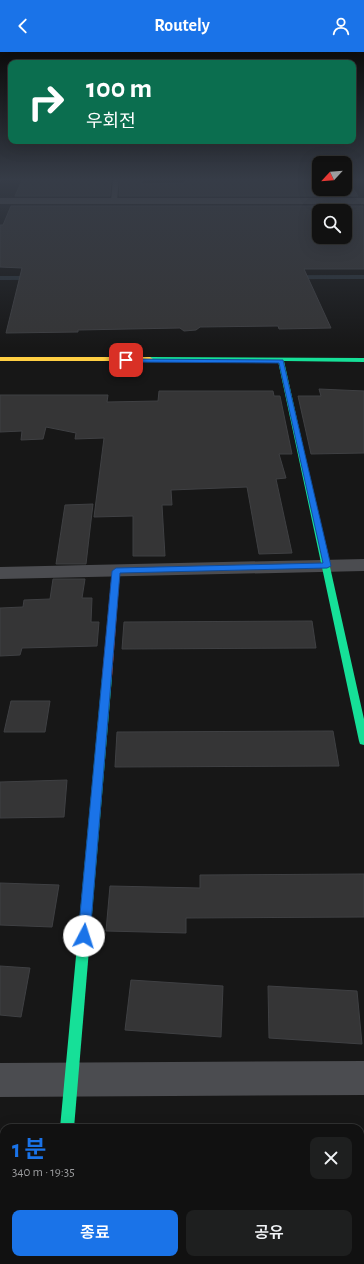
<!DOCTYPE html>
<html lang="ko">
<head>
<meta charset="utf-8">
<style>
  :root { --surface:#111; --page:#1e1f1f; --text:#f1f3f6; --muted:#9c9d9f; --line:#303131; --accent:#1a73e8 }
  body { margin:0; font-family:"Alegreya Sans","Noto Sans KR",sans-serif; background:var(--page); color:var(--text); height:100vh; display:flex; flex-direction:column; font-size:15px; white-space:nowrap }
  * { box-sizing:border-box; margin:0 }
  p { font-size:13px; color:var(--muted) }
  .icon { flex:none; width:22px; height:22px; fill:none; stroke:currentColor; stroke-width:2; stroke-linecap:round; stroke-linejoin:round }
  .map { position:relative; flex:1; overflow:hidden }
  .side { position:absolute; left:0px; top:1072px; width:364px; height:140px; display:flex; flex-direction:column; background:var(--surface); border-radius:12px 12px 0 0; box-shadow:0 4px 16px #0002,0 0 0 1px var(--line) }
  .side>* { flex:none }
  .hud { position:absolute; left:8px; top:8px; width:348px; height:84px; border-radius:8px; box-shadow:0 4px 16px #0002,0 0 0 1px var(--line); background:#0b6e4f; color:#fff; overflow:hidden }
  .needle { width:26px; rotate:244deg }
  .tools { position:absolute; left:312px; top:104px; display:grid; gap:8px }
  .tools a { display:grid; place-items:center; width:40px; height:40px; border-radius:8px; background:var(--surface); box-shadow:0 4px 16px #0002,0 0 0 1px var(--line); font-size:20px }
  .pin { position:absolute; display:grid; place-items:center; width:34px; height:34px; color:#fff; margin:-17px; border-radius:8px; box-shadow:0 2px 6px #0006 }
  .me { position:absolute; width:44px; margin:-22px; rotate:5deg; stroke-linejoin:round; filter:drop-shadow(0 0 3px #0008) }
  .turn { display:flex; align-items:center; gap:14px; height:84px; padding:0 12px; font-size:18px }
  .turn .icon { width:52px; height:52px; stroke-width:2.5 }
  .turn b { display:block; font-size:28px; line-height:34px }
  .round { display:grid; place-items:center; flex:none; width:42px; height:42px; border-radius:8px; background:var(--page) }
  .summary { display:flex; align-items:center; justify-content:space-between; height:68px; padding:0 12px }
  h1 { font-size:24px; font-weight:600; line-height:30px; color:var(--accent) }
  .button { display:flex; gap:8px; margin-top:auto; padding:8px 12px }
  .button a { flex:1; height:46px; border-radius:8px; background:var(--accent); color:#fff; font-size:16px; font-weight:600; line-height:46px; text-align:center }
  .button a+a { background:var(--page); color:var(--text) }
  header { display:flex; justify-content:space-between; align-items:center; height:52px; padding:0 12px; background:var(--accent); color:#fff; font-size:18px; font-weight:600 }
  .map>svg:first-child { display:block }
</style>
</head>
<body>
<header><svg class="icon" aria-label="back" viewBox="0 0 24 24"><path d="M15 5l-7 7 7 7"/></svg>Routely<svg class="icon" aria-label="person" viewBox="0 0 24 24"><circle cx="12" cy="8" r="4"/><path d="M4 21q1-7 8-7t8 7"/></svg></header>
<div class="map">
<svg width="364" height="1212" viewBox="0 0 364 1212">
  <rect width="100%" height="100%" fill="#171717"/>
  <path fill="#2a3239" d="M364 223V227L0 228V224Z"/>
  <g fill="#353536" stroke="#3f4043" fill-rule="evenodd">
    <path d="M23 126H111L110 144H15Z"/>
    <path d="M120 126H142V132L185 131V126L319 127V137H345V127H347L358 144H119Z"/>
    <path d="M11 154H363L364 217H304L331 276 279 277 278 274 200 275 196 278 184 279 180 276 78 278V280L6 281 22 216 0 215V173H3ZM319 159H345V185H319Z"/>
    <path d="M319 337 364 339V401L311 402 298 344H321Z"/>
    <path d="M159 339H273L274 344H280L292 402H279L286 426 276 427 292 501 259 502 247 435 171 438 172 453H162L165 504H133V464L94 465 104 386 75 387 76 381 46 375 43 387 21 388 22 379 0 380V343H108L107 350 158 349Z"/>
    <path d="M93 452 86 512H56L65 453Z"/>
    <path d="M53 527H85L82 546H92L91 570H99L97 594 22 596 20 603 0 604V556L23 555 24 548 50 547Z"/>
    <path d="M312 569 316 596 122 597 124 570Z"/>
    <path d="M11 649H50L45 680H4Z"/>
    <path d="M333 679 339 714 115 715 117 680Z"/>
    <path d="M67 728 64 765 0 766V730Z"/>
    <path d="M364 822V865L186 866V881L106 879 110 834 200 836V823Z"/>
    <path d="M0 831 59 833 52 875 0 873Z"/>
    <path d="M0 914 30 916 21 965 0 963Z"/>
    <path d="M131 928 223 934 221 985 125 978Z"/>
    <path d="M268 934 357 939 362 992 269 986Z"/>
  </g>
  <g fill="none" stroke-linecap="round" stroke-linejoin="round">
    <g fill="#4b4c50" fill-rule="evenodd">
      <path d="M0 126H4L0 130Z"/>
      <path d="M113 126H119L117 149 114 151 111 149Z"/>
    </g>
    <g fill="#4b4c50" fill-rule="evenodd">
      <rect x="0" y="146" width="364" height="6"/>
      <path d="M364 507V519L0 527V515Z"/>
      <path d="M364 1009V1043L0 1045V1011Z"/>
      <rect x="36" y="1208" width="38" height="4"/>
    </g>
    <g fill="#16e098" fill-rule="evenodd">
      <path d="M150 305 364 306V310L284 309 364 667V693L360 692 359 689 278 309 148 308 147 307Z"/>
      <path d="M107 622 110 623 112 625 74 1076H60L102 625 104 623Z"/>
    </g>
    <path fill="#ffcf43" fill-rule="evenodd" d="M0 305H150L153 307 150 309H0Z"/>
    <path fill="#f24e42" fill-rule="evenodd" d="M116 516 120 519 112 625 110 627H104L102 625 112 519Z"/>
  </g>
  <linearGradient id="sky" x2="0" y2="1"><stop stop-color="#0d0d0d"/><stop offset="0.43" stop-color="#363c47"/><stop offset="1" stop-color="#363c47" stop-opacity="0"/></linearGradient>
  <rect width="364" height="296" fill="url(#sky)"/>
  <path fill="#1a73e8" stroke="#114b97" d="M124 307 283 308 331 514 327 516 120 521 90 884 88 888 84 890 80 888 78 884 112 519 116 516 323 511 279 311 126 310 123 308Z"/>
</svg>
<div class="tools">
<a><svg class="needle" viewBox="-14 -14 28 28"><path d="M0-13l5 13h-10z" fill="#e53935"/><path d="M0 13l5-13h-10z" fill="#9c9d9f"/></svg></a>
<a><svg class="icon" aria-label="search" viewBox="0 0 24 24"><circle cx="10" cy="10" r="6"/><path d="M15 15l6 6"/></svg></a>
</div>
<div class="pin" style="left:126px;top:308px;background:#d93025"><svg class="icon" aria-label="arrive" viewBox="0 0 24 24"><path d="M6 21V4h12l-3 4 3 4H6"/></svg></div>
<svg class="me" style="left:84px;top:884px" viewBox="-20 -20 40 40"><circle r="19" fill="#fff"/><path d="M0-13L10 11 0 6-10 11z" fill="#1a73e8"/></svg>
<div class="hud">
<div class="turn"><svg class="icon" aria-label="right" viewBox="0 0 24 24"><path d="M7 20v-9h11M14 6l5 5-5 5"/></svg><div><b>100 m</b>우회전</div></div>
</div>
<section class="side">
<div class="summary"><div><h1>1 분</h1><p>340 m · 19:35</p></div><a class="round"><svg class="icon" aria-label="close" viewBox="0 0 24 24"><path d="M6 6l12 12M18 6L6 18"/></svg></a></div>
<div class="button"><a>종료</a><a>공유</a></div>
</section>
</div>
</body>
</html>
